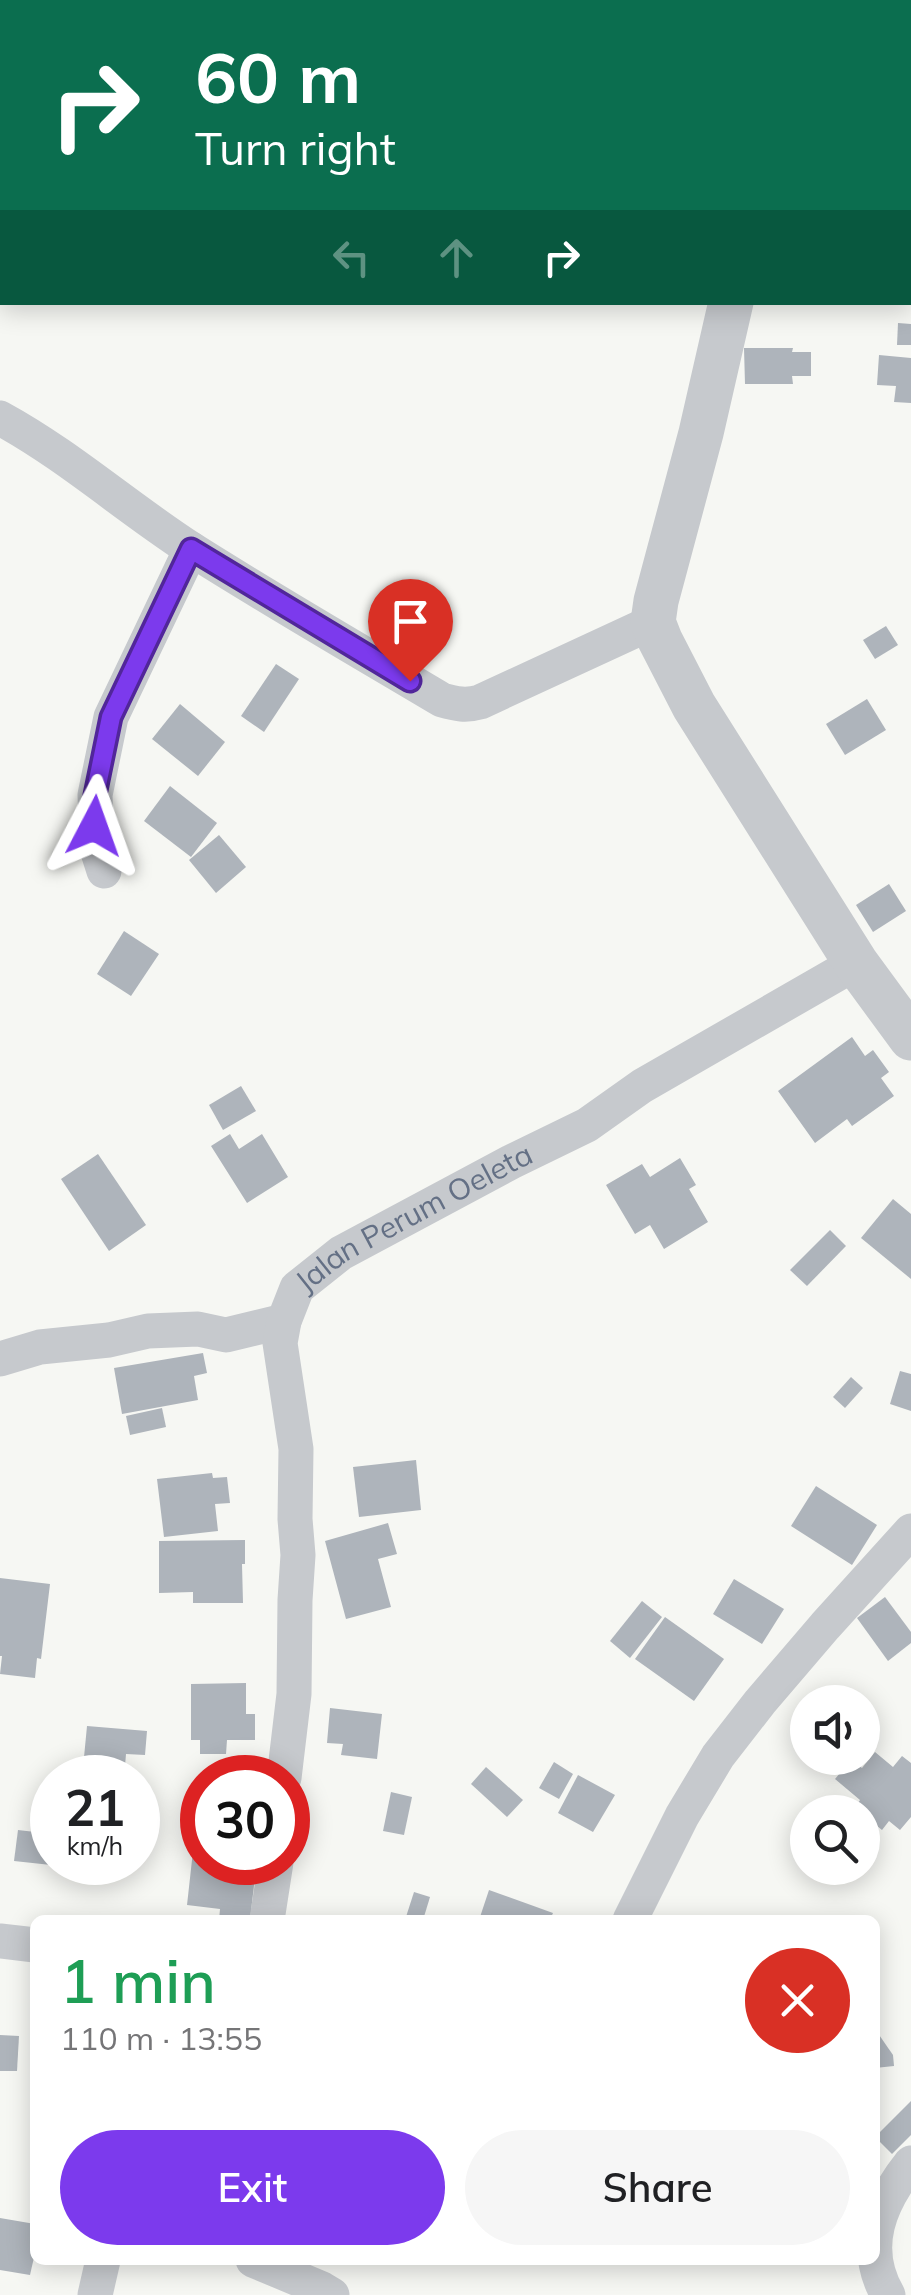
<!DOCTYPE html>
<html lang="en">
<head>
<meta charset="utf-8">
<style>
  :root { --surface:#fff; --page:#f6f6f6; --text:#202124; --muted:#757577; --accent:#7c3aed }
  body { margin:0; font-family:Mulish,sans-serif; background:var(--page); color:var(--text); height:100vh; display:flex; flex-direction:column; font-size:38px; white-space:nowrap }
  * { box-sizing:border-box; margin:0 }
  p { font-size:32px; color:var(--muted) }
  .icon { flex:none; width:55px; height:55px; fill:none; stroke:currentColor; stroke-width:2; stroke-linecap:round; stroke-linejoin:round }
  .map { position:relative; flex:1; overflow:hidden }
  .sheet { position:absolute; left:30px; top:1915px; width:850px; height:350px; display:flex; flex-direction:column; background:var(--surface); border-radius:15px; box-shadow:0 5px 25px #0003 }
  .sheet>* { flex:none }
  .top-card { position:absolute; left:0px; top:0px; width:912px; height:305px; box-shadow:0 5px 25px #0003; background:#0b6e4f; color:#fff; overflow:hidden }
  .fabs { position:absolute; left:790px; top:1685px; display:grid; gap:20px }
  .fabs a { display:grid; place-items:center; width:90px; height:90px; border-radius:50%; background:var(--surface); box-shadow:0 5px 25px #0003; font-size:50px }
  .speed { position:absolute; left:30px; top:1755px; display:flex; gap:20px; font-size:50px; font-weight:700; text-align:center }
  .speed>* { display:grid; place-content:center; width:130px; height:130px; border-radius:50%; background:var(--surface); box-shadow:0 5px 25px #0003; line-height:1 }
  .speed small { font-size:25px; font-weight:400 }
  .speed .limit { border:15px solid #d22; background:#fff; color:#111 }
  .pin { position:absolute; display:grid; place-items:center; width:85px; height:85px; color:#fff; margin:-102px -42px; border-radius:50% 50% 50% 0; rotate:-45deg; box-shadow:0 0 10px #0007 }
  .pin .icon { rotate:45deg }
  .me { position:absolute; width:110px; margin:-55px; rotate:4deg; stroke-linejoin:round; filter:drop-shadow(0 0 8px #0008) }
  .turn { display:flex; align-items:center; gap:35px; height:210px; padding:0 30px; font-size:45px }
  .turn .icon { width:130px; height:130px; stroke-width:2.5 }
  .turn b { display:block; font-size:70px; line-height:85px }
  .lanes { display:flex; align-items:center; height:95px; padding:0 30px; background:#0003; justify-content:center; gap:50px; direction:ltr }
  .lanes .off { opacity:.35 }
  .round { display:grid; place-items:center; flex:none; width:105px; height:105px; border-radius:52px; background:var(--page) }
  .overview { display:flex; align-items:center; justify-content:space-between; height:170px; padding:0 30px }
  h1 { font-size:60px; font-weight:600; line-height:75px; color:#1e9e55 }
  .action { display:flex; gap:20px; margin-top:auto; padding:20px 30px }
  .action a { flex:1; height:115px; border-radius:60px; background:var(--accent); color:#fff; font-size:40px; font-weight:600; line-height:115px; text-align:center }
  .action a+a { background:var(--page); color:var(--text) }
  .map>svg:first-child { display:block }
</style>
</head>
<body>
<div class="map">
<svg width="911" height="2295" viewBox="0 0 911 2295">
  <rect width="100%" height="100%" fill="#f6f7f3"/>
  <g fill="#aeb4bb">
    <path d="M898 323 911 324V345H897Z"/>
    <path d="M744 348H793L792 352H811V376H792L793 384H745Z"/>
    <path d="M879 355 911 358V403L894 402 896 386 877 385Z"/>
    <path d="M886 626 898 645 875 659 863 640Z"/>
    <path d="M276 664 299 679 264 732 241 716Z"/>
    <path d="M867 699 886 730 845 755 826 724Z"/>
    <path d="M180 704 225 742 198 776 152 739Z"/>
    <path d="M170 786 217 823 191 857 144 821Z"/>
    <path d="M219 835 246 867 216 893 189 860Z"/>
    <path d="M889 884 906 911 873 932 856 905Z"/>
    <path d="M124 931 159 954 131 996 97 974Z"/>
    <path d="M852 1037 865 1056 873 1050 889 1072 881 1078 894 1096 852 1126 847 1119 815 1143 778 1091Z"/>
    <path d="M241 1086 256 1111 223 1130 209 1105Z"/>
    <path d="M230 1134 239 1149 262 1134 288 1177 247 1203 211 1146Z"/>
    <path d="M98 1154 146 1225 109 1251 61 1179Z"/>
    <path d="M680 1158 696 1185 689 1189 708 1222 664 1249 650 1225 635 1234 606 1185 642 1164 650 1177Z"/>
    <path d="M893 1199 911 1214V1279L861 1238Z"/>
    <path d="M830 1230 846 1246 807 1286 790 1270Z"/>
    <path d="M203 1353 207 1373 194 1376 198 1400 122 1414 114 1368Z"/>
    <path d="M900 1371 911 1374V1411L890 1404Z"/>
    <path d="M851 1377 863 1388 845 1408 833 1397Z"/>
    <path d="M162 1408 166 1427 130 1435 126 1416Z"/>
    <path d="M416 1460 421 1510 359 1517 353 1467Z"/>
    <path d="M212 1473 213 1478 227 1477 230 1503 215 1504 218 1531 164 1537 157 1479Z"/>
    <path d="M816 1486 877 1525 852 1565 791 1526Z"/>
    <path d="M388 1523 397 1554 378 1559 391 1607 346 1619 325 1541Z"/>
    <path d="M245 1540V1564H242L243 1603H193V1592L159 1593V1541Z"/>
    <path d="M0 1578 50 1584 41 1659 37 1658 35 1678 0 1674 2 1656H0Z"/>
    <path d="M734 1579 784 1609 762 1644 713 1614Z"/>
    <path d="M885 1597 911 1632V1643L888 1661 857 1618Z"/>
    <path d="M642 1601 662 1617 630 1658 610 1641Z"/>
    <path d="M665 1617 724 1659 694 1701 635 1659Z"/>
    <path d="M246 1683V1714H255V1740H227L226 1754H200V1740H191V1684Z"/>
    <path d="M330 1708 382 1714 377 1759 341 1755 343 1744 327 1743Z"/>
    <path d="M87 1726 147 1731 145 1755 126 1754 124 1778H82Z"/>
    <path d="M875 1752 893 1767 902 1756 911 1763V1817L900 1830 889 1821 882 1830 855 1808 860 1800 835 1779 851 1760 862 1768Z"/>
    <path d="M554 1762 573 1774 559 1799 539 1788Z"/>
    <path d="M486 1767 523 1800 507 1817 471 1784Z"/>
    <path d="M578 1775 615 1795 593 1832 558 1813Z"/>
    <path d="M391 1792 412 1797 404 1835 383 1831Z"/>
    <path d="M196 1824 202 1825V1862H262L261 1869 256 1868 250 1920H219L220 1909 187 1905Z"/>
    <path d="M18 1830 52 1834 51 1865 14 1861Z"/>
    <path d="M489 1890 553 1913 550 1920H479Z"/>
    <path d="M414 1892 430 1897 423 1920H405Z"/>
    <path d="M875 2029 893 2055 894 2066 875 2068Z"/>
    <path d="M0 2035 19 2036 17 2071H0Z"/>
    <path d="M911 2101V2135L892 2154 875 2137Z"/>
    <path d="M0 2218 35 2224V2253L30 2275 0 2270Z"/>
  </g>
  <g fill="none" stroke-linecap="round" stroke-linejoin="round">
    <g stroke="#c6c9cd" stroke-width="35">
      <path d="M848 2 864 0"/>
      <path d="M910 157H911"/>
      <path d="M0 418C68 455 126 507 191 549 273 601 358 650 442 700 456 704 466 706 480 702L653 622"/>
      <path d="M104 871 97 849 95 795 111 717 191 549"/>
      <path d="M0 1359 40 1347 109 1340 148 1331 198 1329 226 1335 284 1321"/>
      <path id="s1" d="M284 1778 294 1694 295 1600 298 1555 295 1519 296 1449 280 1343 284 1321 297 1288 341 1253 511 1162 587 1125 642 1086 856 963"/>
      <path d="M267 1920 276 1862"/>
      <path d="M630 1920 682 1816 718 1756 760 1702 825 1626 911 1531"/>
      <path d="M0 1941 35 1945"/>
      <path d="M253 2260 322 2289 332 2295"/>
      <path d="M95 2295 103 2260"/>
      <path d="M888 2295C860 2247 880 2202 911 2163"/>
    </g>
    <g stroke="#c6c9cd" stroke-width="45">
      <path d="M790 2V0"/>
      <path d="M731 302 701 433 656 601 653 622 660 640 694 706 856 963 911 1038"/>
    </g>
  </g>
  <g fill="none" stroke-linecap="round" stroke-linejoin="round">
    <g stroke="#51269a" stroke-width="25">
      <path id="route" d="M94 826 95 795 111 717 191 549 410 681"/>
    </g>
    <use href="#route" stroke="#7c3aed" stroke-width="18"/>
  </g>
  <g text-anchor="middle" stroke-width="10" stroke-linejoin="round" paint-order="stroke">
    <g font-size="30" fill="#647085" stroke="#fff">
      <text dy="10" stroke="none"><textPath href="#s1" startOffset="632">Jalan Perum Oeleta</textPath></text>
    </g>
  </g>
</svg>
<div class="fabs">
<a><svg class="icon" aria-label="sound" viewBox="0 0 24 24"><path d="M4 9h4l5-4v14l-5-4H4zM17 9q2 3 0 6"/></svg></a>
<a><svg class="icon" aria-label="search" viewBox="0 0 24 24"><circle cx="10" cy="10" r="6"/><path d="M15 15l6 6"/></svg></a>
</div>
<div class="speed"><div>21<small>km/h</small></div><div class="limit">30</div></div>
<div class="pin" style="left:410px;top:681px;background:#d93025"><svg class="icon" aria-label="arrive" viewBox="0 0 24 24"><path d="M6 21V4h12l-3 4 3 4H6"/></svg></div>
<svg class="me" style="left:94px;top:826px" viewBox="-20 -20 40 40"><path d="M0-17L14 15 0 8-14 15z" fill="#7c3aed" stroke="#fff" stroke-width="4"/></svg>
<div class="top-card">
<div class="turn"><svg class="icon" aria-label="right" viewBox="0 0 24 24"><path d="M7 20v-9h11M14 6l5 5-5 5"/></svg><div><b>60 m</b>Turn right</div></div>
<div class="lanes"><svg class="icon off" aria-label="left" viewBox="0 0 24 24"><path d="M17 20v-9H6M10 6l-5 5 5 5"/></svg><svg class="icon off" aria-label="ahead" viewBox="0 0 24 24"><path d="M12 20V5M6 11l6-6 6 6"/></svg><svg class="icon" aria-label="right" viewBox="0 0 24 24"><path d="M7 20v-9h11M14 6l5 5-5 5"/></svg></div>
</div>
<section class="sheet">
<div class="overview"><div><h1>1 min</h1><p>110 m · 13:55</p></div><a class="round" style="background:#d93025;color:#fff"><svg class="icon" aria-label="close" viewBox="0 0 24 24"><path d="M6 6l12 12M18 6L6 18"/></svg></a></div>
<div class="action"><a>Exit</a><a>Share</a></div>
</section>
</div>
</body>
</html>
